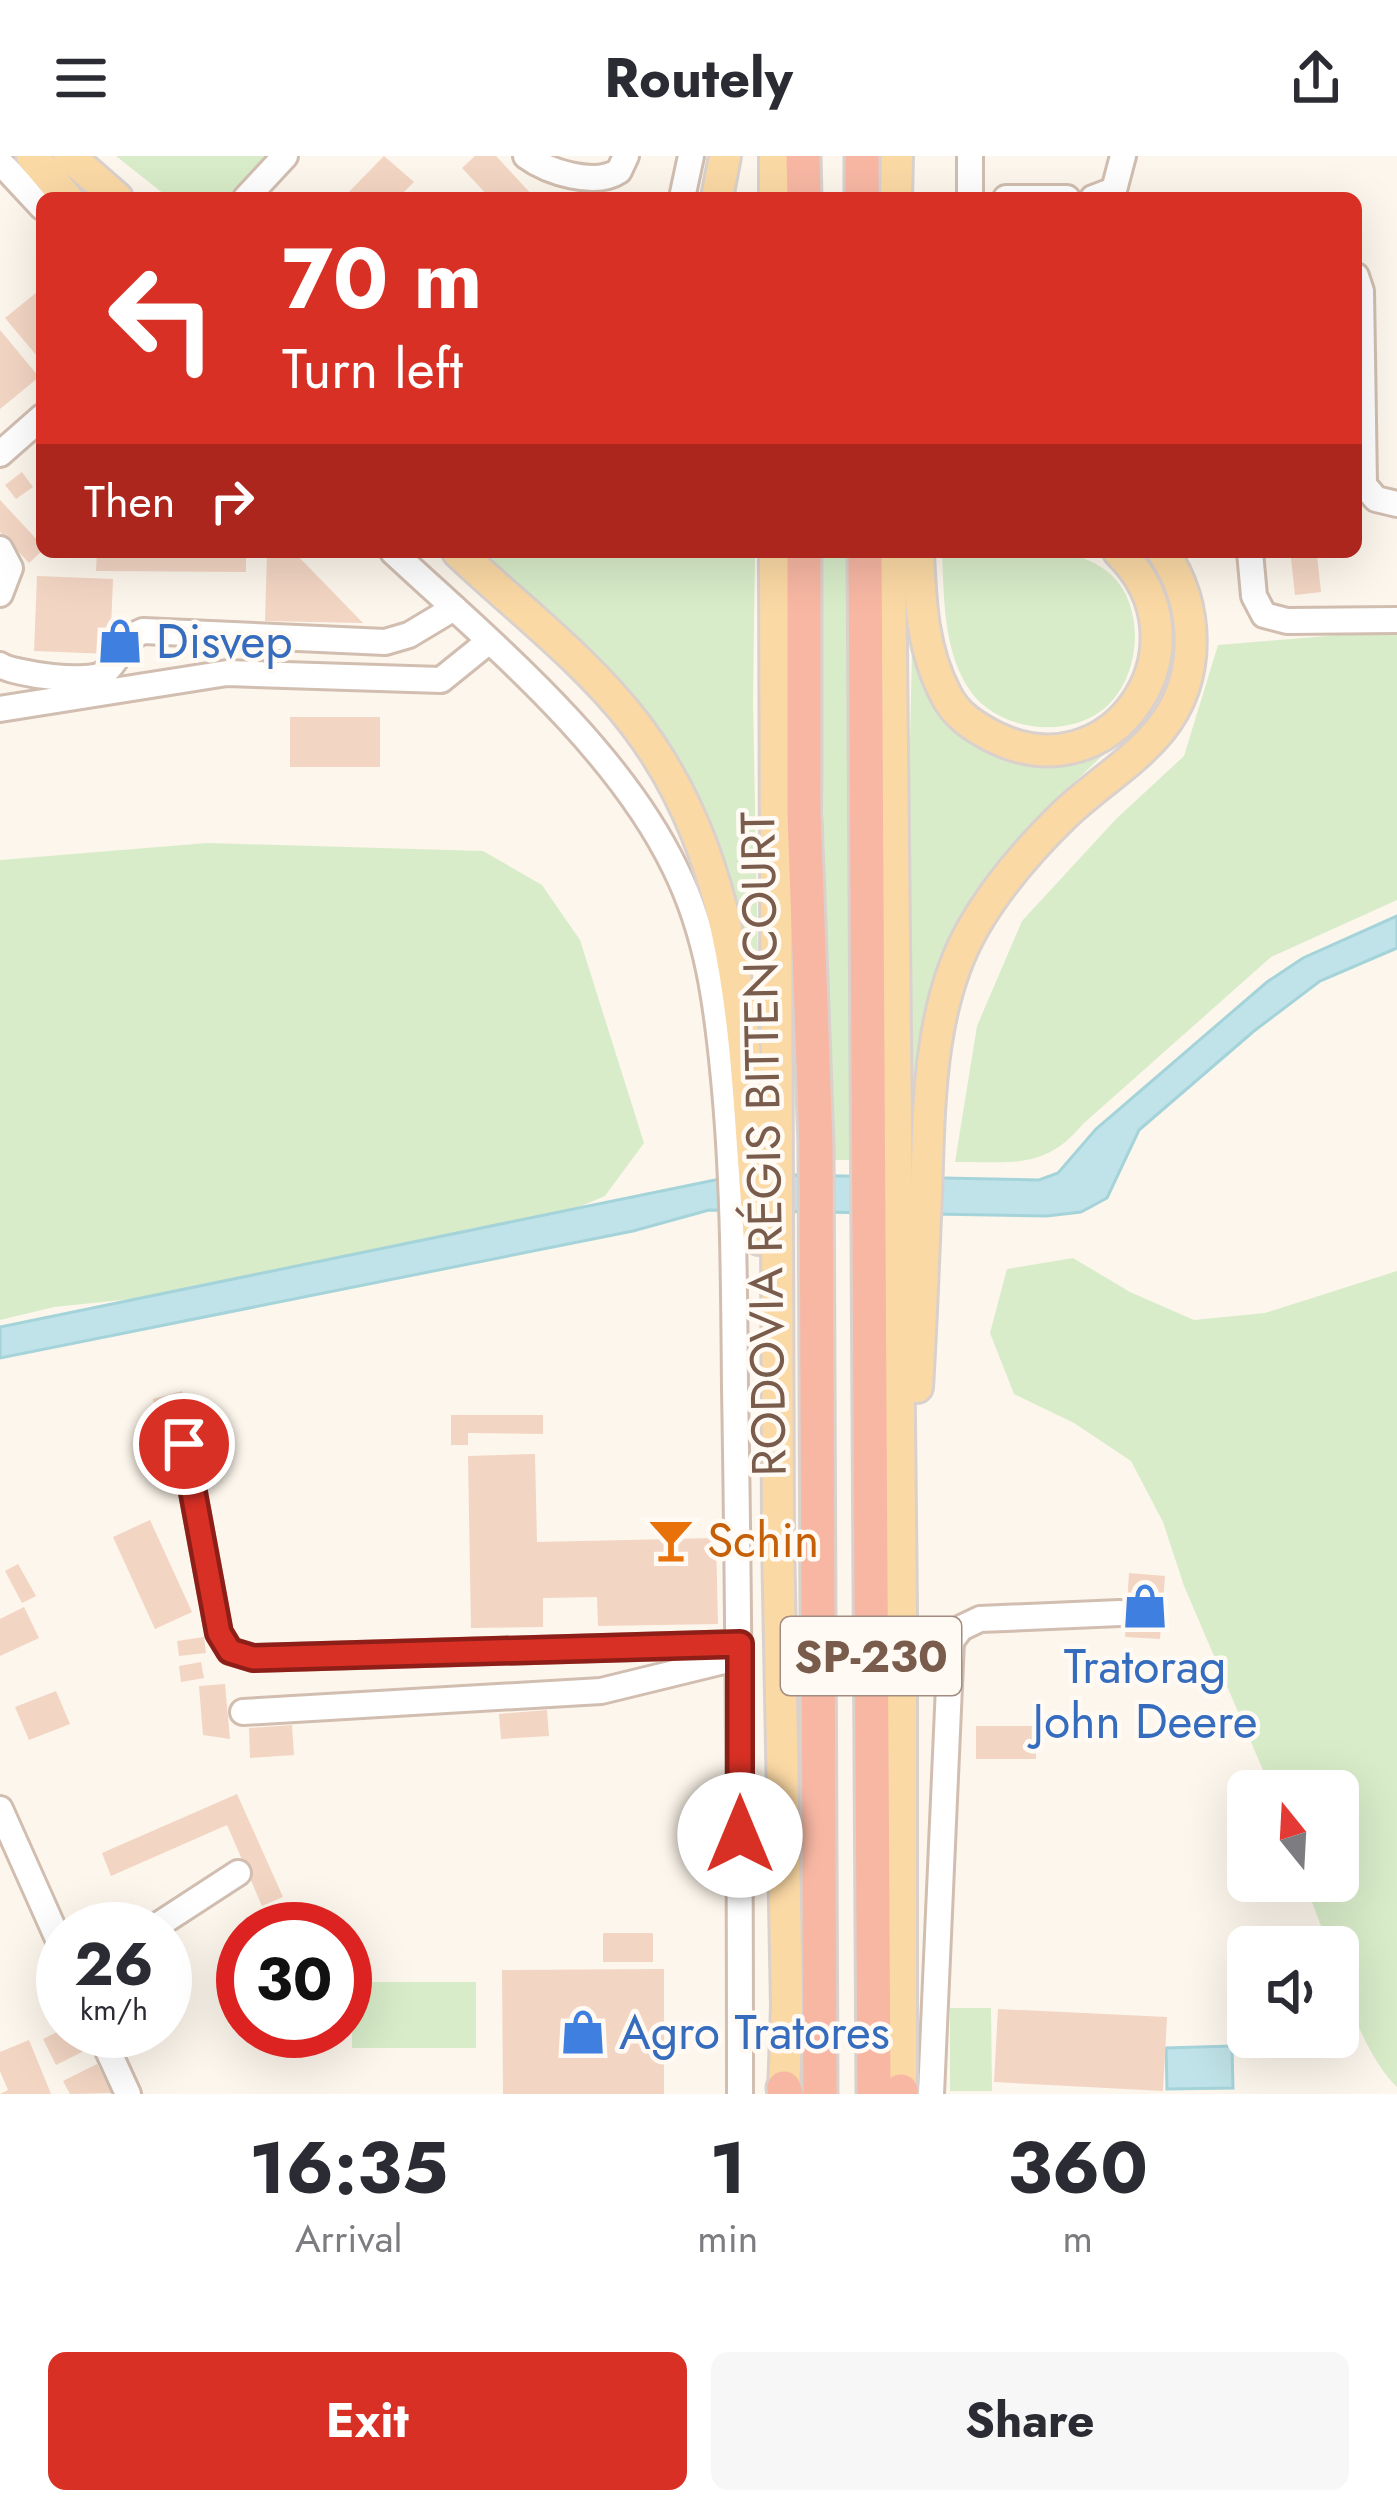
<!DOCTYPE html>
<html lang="en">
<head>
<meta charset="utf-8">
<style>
  :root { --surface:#fff; --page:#f7f7f7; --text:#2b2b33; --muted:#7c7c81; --accent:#d93025 }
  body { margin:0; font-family:Jost,sans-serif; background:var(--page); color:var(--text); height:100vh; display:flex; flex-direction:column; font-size:45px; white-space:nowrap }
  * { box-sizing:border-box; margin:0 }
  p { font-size:39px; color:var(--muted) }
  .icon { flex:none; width:66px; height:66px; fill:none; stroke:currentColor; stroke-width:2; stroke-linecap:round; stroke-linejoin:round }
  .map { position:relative; height:1938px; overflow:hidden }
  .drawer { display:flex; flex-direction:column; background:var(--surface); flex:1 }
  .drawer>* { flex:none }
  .top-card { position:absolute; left:36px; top:36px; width:1326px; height:366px; border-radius:18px; box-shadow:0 12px 48px #0002; background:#d93025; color:#fff; overflow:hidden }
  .needle { width:78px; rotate:342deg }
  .buttons { position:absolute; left:1227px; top:1614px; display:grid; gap:24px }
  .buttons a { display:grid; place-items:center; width:132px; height:132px; border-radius:18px; background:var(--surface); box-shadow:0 12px 48px #0002; font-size:60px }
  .speed { position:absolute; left:36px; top:1746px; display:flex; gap:24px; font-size:60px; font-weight:700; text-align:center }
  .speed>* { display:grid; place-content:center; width:156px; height:156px; border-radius:50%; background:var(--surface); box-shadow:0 12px 48px #0002; line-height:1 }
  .speed small { font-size:30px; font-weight:400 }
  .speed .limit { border:18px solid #d22; background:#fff; color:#111 }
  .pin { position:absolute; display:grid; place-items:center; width:102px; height:102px; color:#fff; margin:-51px; border:6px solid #fff; border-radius:50%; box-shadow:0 3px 12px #0007 }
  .me { position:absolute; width:132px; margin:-66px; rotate:0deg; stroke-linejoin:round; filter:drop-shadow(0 0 9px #0008) }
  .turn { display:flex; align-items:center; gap:42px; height:252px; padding:0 48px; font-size:54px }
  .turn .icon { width:156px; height:156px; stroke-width:2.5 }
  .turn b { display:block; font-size:84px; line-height:102px }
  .then { display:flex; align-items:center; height:114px; padding:0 48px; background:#0003; gap:24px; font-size:45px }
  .eta { display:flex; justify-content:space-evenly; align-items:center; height:204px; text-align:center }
  .eta b { font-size:72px; font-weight:700; line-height:84px }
  .cta { display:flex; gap:24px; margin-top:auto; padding:24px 48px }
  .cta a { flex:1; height:138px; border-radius:18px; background:var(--accent); color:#fff; font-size:48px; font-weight:700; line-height:138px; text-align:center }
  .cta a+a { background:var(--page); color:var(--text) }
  header { display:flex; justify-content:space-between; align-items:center; height:156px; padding:0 48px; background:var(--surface); font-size:54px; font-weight:700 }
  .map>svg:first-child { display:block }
</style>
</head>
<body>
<header><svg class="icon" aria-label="menu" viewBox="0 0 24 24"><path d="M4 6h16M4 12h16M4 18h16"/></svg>Routely<svg class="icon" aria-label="share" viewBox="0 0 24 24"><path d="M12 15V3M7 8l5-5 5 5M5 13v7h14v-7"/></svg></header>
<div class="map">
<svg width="1397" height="1938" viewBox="0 0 1397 1938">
  <rect width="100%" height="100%" fill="#fdf6ec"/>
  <g fill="#d8ecc9">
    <path d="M116 0H269L229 42H169Z"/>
    <path d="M482 396H755L753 544 758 808 745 793 716 696 554 463Z"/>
    <path d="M819 396H847L852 1004H830Z"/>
    <path d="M942 396C991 396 1062 383 1104 413 1147 443 1143 519 1105 552 1066 585 993 574 967 530 943 491 944 440 942 396Z"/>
    <path d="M1397 474V744L1271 801 1083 968C1044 1015 1011 1005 955 1006L977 870 1022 765 1116 663 1184 600 1218 489Z"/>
    <path d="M912 492C916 507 919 524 926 537 954 589 1011 616 1068 607 1083 604 1098 596 1112 590 1078 624 1039 657 1009 695 948 773 928 874 913 970L908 679Z"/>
    <path d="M207 687 483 695 542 729 580 784 644 987 605 1040 544 1066 415 1085 350 1106 151 1141 54 1151 0 1164V704Z"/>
    <path d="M1073 1102 1130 1136 1194 1164 1265 1157 1397 1115V1931C1368 1904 1338 1831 1338 1791H1329L1304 1725H1338V1635H1272L1184 1430 1163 1366 1131 1305 1074 1267 1014 1238 990 1177 1007 1113Z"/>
    <rect x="352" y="1826" width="124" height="66"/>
    <path d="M950 1852H991L992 1935H950Z"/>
  </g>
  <g fill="#bfe3e8" stroke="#a5d3da" stroke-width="3">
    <path d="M1397 760V792L1320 825 1254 875 1139 974 1107 1042 1081 1056 1047 1060 709 1054 633 1075 0 1202V1171L715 1024 794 1019 1039 1024 1058 1017 1096 973 1267 826 1303 802Z"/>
    <path d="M1232 1890 1233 1932 1167 1933 1166 1892Z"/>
  </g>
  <g fill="#f3d5c3">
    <path d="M384 0 414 26 398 42H343Z"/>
    <path d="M475 0H496L535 42H490L462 12Z"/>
    <path d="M42 132V206L5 162Z"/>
    <path d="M0 174 39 221 0 253Z"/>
    <path d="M22 316 33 331 16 343 5 329Z"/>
    <path d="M0 344 42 389V395L29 407 0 376Z"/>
    <path d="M97 396H246V416L96 415Z"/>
    <path d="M267 396H294L363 467 265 465Z"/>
    <path d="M1317 399 1321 436 1295 439 1291 402Z"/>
    <path d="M37 420 113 423 110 498 34 495Z"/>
    <rect x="290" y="561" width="90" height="50"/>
    <path d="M182 1235 191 1272 163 1280 153 1243Z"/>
    <path d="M451 1259H543V1278L468 1277V1289H451Z"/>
    <path d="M535 1298 537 1386 716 1382 718 1468 598 1470 597 1441 543 1442V1471L471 1472 468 1300Z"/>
    <path d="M150 1364 192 1456 155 1473 113 1381Z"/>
    <path d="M18 1408 36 1440 22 1447 5 1415Z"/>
    <path d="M1129 1417 1165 1420 1160 1483 1125 1481Z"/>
    <path d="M24 1451 39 1482 0 1500V1463Z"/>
    <path d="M204 1481 206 1497 179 1500 177 1485Z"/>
    <path d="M201 1506 204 1522 181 1526 179 1510Z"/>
    <path d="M225 1528 230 1583 203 1579 199 1530Z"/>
    <path d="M56 1535 70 1568 29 1584 15 1551Z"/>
    <path d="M547 1554 549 1580 501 1583 499 1558Z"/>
    <path d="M292 1569 294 1599 250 1602 249 1572Z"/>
    <rect x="976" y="1570" width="60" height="33"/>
    <path d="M237 1638 283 1741 262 1750 227 1669 111 1720 102 1697Z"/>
    <rect x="603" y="1777" width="50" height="29"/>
    <path d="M664 1813V1938H503L502 1814Z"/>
    <path d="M998 1853 1167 1861 1163 1935 994 1926Z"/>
    <path d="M63 1873 84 1875 92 1891 56 1909 43 1883Z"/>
    <path d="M29 1884 51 1938H0L8 1934 0 1915V1896Z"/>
    <path d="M97 1908 112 1937 70 1938 63 1925Z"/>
  </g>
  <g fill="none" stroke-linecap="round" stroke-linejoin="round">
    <g stroke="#d1beb0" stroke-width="30">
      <g id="minor">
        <path d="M526 0C548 16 595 31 619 15L626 0"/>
        <path d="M0 6 42 51"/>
        <path d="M246 42 285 0"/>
        <path d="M682 42 691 0"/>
        <path d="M970 42V0"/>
        <path d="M1006 42H1067"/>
        <path d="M1093 42 1114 34 1123 0"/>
        <path d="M1356 120 1361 135 1364 329 1376 343 1397 348"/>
        <path d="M0 298 42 261"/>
        <path d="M0 393 10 412 0 438"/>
        <path d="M393 396C491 487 616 590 675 712 708 779 717 849 724 923 734 1025 734 1128 735 1231 739 1466 740 1702 740 1938"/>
        <path d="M1250 396 1254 440 1264 459 1287 465 1397 464"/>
        <path d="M0 509C14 518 90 529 104 517 120 504 122 483 143 475L385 486 409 479 454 452"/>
        <path d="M0 553 227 517 441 524 488 486"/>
        <path d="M184 1288 219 1477 230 1495 253 1502 740 1488"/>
        <path d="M243 1556 601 1535 740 1501"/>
        <path d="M0 1653 63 1794"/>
        <path d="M152 1773 238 1717"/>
        <path d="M99 1875 128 1938"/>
        <path d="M931 1938 951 1485 961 1472 980 1463 1120 1457"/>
      </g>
    </g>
    <g stroke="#dad1cd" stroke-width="36">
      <g id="major">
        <path d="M32 0 67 42"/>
        <path d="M69 0 117 42"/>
        <path d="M775 0V42"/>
        <path d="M717 42 725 0"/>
        <path d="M896 42 897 0"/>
        <path d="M458 396C515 450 587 505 635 568 750 718 743 904 759 1083"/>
        <path d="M775 396 778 1383 787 1850 784 1938"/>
        <path d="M890 396 901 1458V1938"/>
        <path d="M918 396C920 445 922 494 946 539 956 559 973 570 992 580 1113 642 1214 489 1119 396"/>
        <path d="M917 1231C921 1167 923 1103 926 1039 929 951 928 851 973 772 996 732 1031 691 1064 659 1095 629 1133 607 1160 574 1202 522 1199 449 1163 396"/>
      </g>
    </g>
    <g stroke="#dad1cd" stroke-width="39">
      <g id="highway">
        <path d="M803 0 804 42"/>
        <path d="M862 0V42"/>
        <path d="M804 396V658L816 988 820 1938"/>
        <path d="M865 396 874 1938"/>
        <path d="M784 1932 786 1938"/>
        <path d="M901 1938V1935"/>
      </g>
    </g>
    <use href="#minor" stroke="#fff" stroke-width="24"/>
    <use href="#major" stroke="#fbd9a5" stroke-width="30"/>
    <use href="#highway" stroke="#f7b7a3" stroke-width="33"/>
  </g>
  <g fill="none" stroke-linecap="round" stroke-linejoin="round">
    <g stroke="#8d1f18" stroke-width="30">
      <path id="route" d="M184 1288 219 1477 230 1495 253 1502 740 1488V1679"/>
    </g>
    <use href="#route" stroke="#d93025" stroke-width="21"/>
  </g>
  <defs>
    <g id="shop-bare" transform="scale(3.6)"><path d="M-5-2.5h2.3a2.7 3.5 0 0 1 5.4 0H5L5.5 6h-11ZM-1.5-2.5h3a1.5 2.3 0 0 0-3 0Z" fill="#3f7fe0" stroke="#fffaf3" stroke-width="2.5" paint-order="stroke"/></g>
    <g id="bar-bare" transform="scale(3.6)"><path d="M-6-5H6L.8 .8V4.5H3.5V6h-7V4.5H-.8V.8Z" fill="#e8710a" stroke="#fffaf3" stroke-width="2.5" paint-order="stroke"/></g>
  </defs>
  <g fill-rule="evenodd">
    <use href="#shop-bare" x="120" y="485"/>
    <use href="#bar-bare" x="671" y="1384"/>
    <use href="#shop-bare" x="1145" y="1450"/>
    <use href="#shop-bare" x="583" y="1876"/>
  </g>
  <g text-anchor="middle" stroke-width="9" stroke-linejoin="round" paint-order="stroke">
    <rect fill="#fffaf3" stroke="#a28b7f" stroke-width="3" x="781" y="1461" width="180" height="78" rx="9"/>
    <g font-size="45" font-weight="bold" fill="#7a5c4d">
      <text x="871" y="1516">SP-230</text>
    </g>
    <g font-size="48" fill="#366cbe" stroke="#fffaf3" text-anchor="start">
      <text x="156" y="502">Disvep</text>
      <text x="1145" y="1527" text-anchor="middle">Tratorag<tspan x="1145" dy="55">John Deere</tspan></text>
      <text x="619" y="1893">Agro Tratores</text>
    </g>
    <g font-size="48" fill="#7a5c4d" stroke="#fffaf3">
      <text transform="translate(763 988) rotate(-91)" y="17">RODOVIA RÉGIS BITTENCOURT</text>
    </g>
    <g font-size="48" fill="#c56008" stroke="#fffaf3" text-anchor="start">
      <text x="707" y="1401">Schin</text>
    </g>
  </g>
</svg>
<div class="buttons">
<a><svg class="needle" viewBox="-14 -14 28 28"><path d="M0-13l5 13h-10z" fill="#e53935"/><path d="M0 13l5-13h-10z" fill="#7c7c81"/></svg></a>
<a><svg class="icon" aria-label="sound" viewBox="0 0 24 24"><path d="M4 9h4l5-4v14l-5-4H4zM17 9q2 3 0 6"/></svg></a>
</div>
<div class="speed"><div>26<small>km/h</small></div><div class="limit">30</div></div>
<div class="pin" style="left:184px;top:1288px;background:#d93025"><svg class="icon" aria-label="arrive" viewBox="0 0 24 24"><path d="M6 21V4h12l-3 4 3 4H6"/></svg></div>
<svg class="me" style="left:740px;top:1679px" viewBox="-20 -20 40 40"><circle r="19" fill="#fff"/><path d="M0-13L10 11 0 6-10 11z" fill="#d93025"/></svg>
<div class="top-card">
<div class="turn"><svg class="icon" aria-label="left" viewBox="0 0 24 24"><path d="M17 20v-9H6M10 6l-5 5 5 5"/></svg><div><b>70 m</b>Turn left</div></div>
<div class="then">Then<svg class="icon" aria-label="right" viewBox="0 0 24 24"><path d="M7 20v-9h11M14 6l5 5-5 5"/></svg></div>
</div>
</div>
<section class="drawer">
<div class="eta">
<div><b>16:35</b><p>Arrival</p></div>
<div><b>1</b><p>min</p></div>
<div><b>360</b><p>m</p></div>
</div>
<div class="cta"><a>Exit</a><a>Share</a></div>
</section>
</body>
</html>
